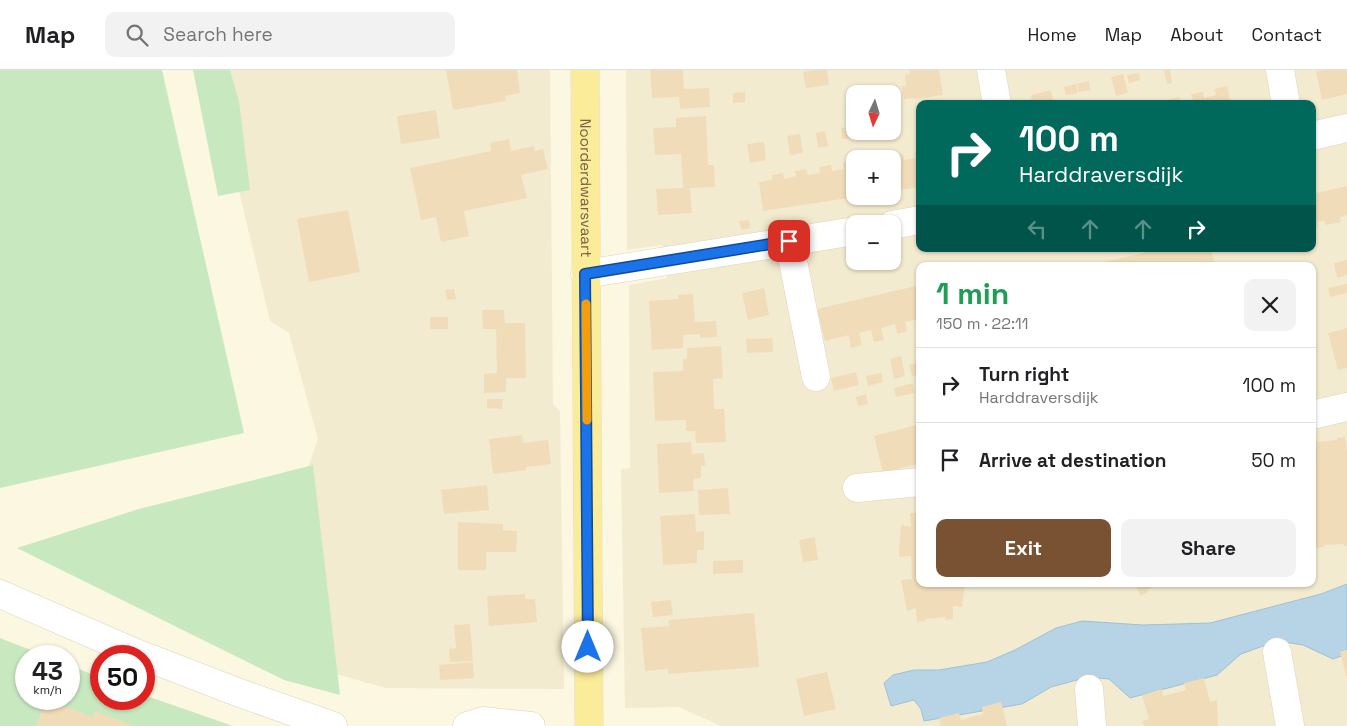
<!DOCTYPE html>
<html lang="en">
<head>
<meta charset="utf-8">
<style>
  :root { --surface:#fff; --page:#f2f2f2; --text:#202124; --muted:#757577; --line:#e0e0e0; --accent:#795233 }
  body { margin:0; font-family:"Space Grotesk",sans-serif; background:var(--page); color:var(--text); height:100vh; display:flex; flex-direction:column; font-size:19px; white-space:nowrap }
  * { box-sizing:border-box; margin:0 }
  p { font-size:16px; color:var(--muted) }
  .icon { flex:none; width:28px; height:28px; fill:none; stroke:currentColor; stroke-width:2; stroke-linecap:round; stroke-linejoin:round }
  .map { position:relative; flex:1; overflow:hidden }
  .sheet { position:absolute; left:916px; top:192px; width:400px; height:325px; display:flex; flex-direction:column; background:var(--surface); border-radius:10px; box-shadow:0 1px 4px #0004 }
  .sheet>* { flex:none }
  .top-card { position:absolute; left:916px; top:30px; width:400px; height:152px; border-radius:10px; box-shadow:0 1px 4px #0004; background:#00695c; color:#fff; overflow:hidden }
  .needle { width:32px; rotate:184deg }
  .controls { position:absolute; left:846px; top:15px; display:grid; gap:10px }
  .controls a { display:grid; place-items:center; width:55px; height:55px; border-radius:10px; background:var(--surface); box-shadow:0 1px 4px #0004; font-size:25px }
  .speed { position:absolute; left:15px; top:575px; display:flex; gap:10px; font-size:25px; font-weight:700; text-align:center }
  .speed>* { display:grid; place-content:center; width:65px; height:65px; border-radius:50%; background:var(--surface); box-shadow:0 1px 4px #0004; line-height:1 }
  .speed small { font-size:12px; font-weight:400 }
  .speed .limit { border:8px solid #d22; background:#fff; color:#111 }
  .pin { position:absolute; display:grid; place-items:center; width:42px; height:42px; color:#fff; margin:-21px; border-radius:10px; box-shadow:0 2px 8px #0006 }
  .me { position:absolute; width:55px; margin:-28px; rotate:0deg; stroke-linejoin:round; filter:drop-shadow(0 0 4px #0008) }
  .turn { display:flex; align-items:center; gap:18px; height:105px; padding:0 20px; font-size:22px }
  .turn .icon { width:65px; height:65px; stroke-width:2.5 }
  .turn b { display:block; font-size:35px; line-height:42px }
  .lanes { display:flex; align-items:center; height:48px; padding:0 20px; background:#0003; justify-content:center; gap:25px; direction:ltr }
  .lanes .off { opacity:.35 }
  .round { display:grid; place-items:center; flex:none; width:52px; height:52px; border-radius:10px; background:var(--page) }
  .head { display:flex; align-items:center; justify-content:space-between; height:85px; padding:0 20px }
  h1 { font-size:30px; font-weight:700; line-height:38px; color:#1e9e55 }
  .primary-button { display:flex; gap:10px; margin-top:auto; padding:10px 20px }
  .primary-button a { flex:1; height:58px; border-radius:10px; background:var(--accent); color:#fff; font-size:20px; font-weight:700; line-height:58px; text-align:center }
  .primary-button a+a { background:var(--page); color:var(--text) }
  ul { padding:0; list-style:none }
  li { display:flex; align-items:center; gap:15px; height:75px; padding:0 20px; border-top:1px solid var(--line) }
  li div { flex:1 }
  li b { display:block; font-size:19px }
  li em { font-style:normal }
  header { display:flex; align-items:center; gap:30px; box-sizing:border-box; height:70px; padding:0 25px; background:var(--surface); border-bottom:1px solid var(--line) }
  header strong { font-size:24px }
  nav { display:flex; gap:28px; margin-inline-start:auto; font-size:18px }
  .search { width:350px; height:45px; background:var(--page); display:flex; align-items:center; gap:12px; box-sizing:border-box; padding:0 18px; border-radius:10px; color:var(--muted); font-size:19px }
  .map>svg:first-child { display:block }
</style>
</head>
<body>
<header>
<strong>Map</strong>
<div class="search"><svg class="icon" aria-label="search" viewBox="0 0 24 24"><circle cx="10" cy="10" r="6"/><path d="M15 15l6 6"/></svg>Search here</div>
<nav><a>Home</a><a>Map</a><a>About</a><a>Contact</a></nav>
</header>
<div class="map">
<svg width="1347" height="656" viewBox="0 0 1347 656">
  <rect width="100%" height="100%" fill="#fcf7e1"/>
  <g fill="#f3ebcf" fill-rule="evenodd">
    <path d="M210 0H550L553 334 560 341 564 619 386 618 318 599 304 409 318 369 289 263 270 251Z"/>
    <path d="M626 0H1347V656H721L679 637 625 638 621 399 630 398 629 215 667 208 662 175 627 180ZM855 24H892V61H855ZM920 34H1312V179H920ZM855 89H892V126H855ZM855 154H892V191H855ZM920 196H1312V514H920Z"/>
  </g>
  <g fill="#c8e9c0">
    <path d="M0 0H162L244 363 0 418Z"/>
    <path d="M193 0H230L239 31 250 120 218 126Z"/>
    <path d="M313 395 340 625 284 610 17 478 139 439Z"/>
    <path d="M0 568 46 586H26V629H69V595L101 608V629H144V625L233 656H0Z"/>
  </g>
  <path fill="#b6d4e5" stroke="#9cc1d7" d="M1347 514V584L1333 589 1303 575 1284 572 1263 576 1241 584 1217 605 1130 628 1109 609 1088 607 1051 617 1022 634 924 651 921 639 914 630 891 636 884 613 893 605 914 600H939L987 592 1015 580 1056 558 1082 551 1143 555 1210 553 1321 524Z"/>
  <g fill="#f1dcb9">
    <path d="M446 0H517L520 23 505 26 506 31 453 40Z"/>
    <path d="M650 0H683L684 19 709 18 710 37 680 39 679 27 652 28Z"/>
    <path d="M815 0H827L829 15 806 18 803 2Z"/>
    <path d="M910 0H939L943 25 914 29V28L904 29 902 16H906L905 5 910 4Z"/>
    <path d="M1164 0H1170L1172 13 1167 14Z"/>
    <path d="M1324 0H1347V24L1322 30 1316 2Z"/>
    <path d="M1139 3 1140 10 1129 13 1127 5Z"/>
    <path d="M1123 4 1128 23 1116 26 1111 7Z"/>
    <path d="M1089 11 1090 20 1079 22 1077 14Z"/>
    <path d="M1076 14 1078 23 1066 25 1064 17Z"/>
    <path d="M1227 16 1231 34H1169L1168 30 1179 27 1181 33 1193 30 1191 24 1203 22 1204 28 1216 25 1215 19Z"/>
    <path d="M1051 20 1054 34H1033L1031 25Z"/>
    <path d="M745 22V32L733 33V23Z"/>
    <path d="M850 29H855V48H853Z"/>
    <path d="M436 40 440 68 401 74 397 46Z"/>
    <path d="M706 46 708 95H714L715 117 690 118 692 143 658 145 656 119 683 118 681 84 655 85 653 58 676 57V48Z"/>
    <path d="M892 50H897L899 65 891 66Z"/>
    <path d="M849 57 850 68 842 69 841 58Z"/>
    <path d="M825 61 828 76 818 78 816 63Z"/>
    <path d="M800 64 803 83 790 85 787 66Z"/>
    <path d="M509 69 511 81 534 76 535 81 543 79 548 99 521 105 527 128 464 141 469 166 441 172 436 147 421 150 410 98 491 81 490 73Z"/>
    <path d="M764 72 766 90 750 93 747 74Z"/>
    <path d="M920 81V117L892 121V89L891 86 903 84 904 90 916 88 915 82Z"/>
    <path d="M855 91V127L763 141 759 112 772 110V105L783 103 784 109 796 106 795 101 806 99 808 105 820 103 819 97 831 95 832 101 844 99 843 93Z"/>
    <path d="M1347 116V145L1340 147 1341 152 1326 155 1324 151 1317 152 1318 157 1312 158V124Z"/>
    <path d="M348 140 360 202 309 212 297 149Z"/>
    <path d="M749 150 750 158 741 160 739 151Z"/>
    <path d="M1160 179H1211L1215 196H1088Z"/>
    <path d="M1347 190V205L1337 208 1334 193Z"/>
    <path d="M1347 214V223L1330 227 1328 218Z"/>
    <path d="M920 215 919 249 905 252 907 261 897 264 895 254 881 258 884 270 874 272 871 260 859 263 862 275 851 278 849 265 825 271 817 239Z"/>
    <path d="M764 218 769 245 748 250 742 223Z"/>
    <path d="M454 219 456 229 447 230 445 220Z"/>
    <path d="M693 224 695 252 716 251 717 267 700 268V264L683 265V278L652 280 649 231 678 229V225Z"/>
    <path d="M482 240H504L505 253H525L526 308H506V322L484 323V304L497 303 496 259H483Z"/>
    <rect x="430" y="247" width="18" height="12"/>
    <path d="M1347 258V298L1338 300 1328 263Z"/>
    <path d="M772 268 773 282 747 283 746 269Z"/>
    <path d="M721 276 723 308 713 309 714 339H724L726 372 696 373 695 361H686V350L655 351 653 302 683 301V289H687V278Z"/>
    <path d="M901 286 905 306 894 309 890 289Z"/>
    <path d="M920 292V305L912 306 909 295Z"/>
    <path d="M856 302 859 315 834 321 831 308Z"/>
    <path d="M881 303 883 312 868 316 866 306Z"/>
    <path d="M913 313 915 323 896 327 894 318Z"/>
    <path d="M866 324 868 334 858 336 856 327Z"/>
    <path d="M487 329H503L502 339 487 338Z"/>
    <path d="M920 354V393L883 403 874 366Z"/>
    <path d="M522 365 523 373 548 370 551 394 526 397V400L493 404 489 369Z"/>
    <path d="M1345 367 1347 380V476H1344V474L1324 475V477L1316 478 1315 464 1312 465V369H1317V372L1337 370V368Z"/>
    <path d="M691 372 692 384 704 383 705 396H701V408L693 409 694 421 659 423 657 374Z"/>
    <path d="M487 415 489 440 444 444 441 420Z"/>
    <path d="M728 418 730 444 699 445 698 420Z"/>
    <path d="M910 443H918V445H920V514H965L962 537 953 536V549L945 550V547L925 549V551L917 552 916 538 907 541 901 510 912 509 911 486 899 487V482L901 455 911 457Z"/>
    <path d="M695 444 696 462 704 461V480H697V493L663 495 660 446Z"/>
    <path d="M458 452 503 454V460L517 461 516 482H486V500H458Z"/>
    <path d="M815 467 818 490 803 492 799 470Z"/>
    <path d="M743 490V503L713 504V491Z"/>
    <path d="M1135 514H1160L1147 520 1148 522 1141 526Z"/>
    <path d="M525 524V529H535L537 552 489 556 487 526Z"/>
    <path d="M671 530 673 545 653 547 651 532Z"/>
    <path d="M754 543 759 597 668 604V599L645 601 641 558 669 556 668 550Z"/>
    <path d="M470 554 473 591 450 592 449 579 456 578 454 555Z"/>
    <path d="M1347 580V606H1346L1340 582Z"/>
    <path d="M473 592 474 608 440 610 439 595Z"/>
    <path d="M827 602 836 639 804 646 796 609Z"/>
    <path d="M1204 608 1210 632 1217 630 1218 656H1144L1142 651 1149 649 1142 625 1162 619 1163 626 1186 620 1184 613Z"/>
    <path d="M46 629 92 647 95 641 134 656H36Z"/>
    <path d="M1001 632 1007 656H941L939 648 959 643 961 650 971 647 983 644 982 637Z"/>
  </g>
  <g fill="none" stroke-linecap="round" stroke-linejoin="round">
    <g stroke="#ddd3ba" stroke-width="29">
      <g id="minor">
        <path d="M991 0 997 34"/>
        <path d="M1280 0 1286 34"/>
        <path d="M1312 66 1347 58"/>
        <path d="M892 155 920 150"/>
        <path d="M789 171 816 307"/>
        <path d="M585 204 855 161"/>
        <path d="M1312 345 1347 337"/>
        <path d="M857 418 920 412"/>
        <path d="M0 524 143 586"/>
        <path d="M1277 582 1290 656"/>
        <path d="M144 586 237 622 333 656"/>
        <path d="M1089 619 1092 656"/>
        <path d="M467 656 483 651 531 656"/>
      </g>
    </g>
    <g stroke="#e0dcd7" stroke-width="29">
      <g id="major">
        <path id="s1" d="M585 0 589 656"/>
      </g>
    </g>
    <use href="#minor" stroke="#fff" stroke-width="28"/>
    <use href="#major" stroke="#fbec99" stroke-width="28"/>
  </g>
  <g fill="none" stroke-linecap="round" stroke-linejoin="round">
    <g stroke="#114b97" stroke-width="12">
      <path id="route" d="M588 577 585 204 789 171"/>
    </g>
    <use href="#route" stroke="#1a73e8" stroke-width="9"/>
    <path stroke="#f59e0b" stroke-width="9" d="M586 234 587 350"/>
  </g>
  <g text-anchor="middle" stroke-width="5" stroke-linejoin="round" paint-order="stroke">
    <g font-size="15" fill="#736148" stroke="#fffbe7">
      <text dy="5" stroke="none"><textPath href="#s1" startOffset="118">Noorderdwarsvaart</textPath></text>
    </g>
  </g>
</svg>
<div class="controls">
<a><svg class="needle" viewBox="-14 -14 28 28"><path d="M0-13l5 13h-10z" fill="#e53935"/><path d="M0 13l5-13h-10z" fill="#757577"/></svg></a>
<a>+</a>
<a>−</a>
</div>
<div class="speed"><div>43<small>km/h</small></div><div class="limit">50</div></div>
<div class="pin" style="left:789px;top:171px;background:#d93025"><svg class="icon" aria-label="arrive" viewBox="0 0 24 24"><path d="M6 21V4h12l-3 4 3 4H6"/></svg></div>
<svg class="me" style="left:588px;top:577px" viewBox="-20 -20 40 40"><circle r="19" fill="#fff"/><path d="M0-13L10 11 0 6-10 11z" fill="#1a73e8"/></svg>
<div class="top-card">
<div class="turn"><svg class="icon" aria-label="right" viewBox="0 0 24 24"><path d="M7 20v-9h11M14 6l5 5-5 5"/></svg><div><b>100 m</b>Harddraversdijk</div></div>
<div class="lanes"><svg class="icon off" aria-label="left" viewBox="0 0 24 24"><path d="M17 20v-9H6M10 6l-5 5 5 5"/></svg><svg class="icon off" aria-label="ahead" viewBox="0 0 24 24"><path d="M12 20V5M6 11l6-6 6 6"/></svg><svg class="icon off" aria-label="ahead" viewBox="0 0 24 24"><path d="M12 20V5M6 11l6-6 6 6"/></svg><svg class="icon" aria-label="right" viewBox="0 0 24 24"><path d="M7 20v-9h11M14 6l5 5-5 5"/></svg></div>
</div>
<section class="sheet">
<div class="head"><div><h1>1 min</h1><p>150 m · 22:11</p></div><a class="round"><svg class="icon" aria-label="close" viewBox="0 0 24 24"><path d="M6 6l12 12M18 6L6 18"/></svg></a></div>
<ul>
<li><svg class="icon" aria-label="right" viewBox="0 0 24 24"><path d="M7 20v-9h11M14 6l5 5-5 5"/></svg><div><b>Turn right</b><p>Harddraversdijk</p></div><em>100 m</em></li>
<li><svg class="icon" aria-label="arrive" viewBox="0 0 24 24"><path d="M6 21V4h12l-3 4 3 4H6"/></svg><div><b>Arrive at destination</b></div><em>50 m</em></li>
</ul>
<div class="primary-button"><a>Exit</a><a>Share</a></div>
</section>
</div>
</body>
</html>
